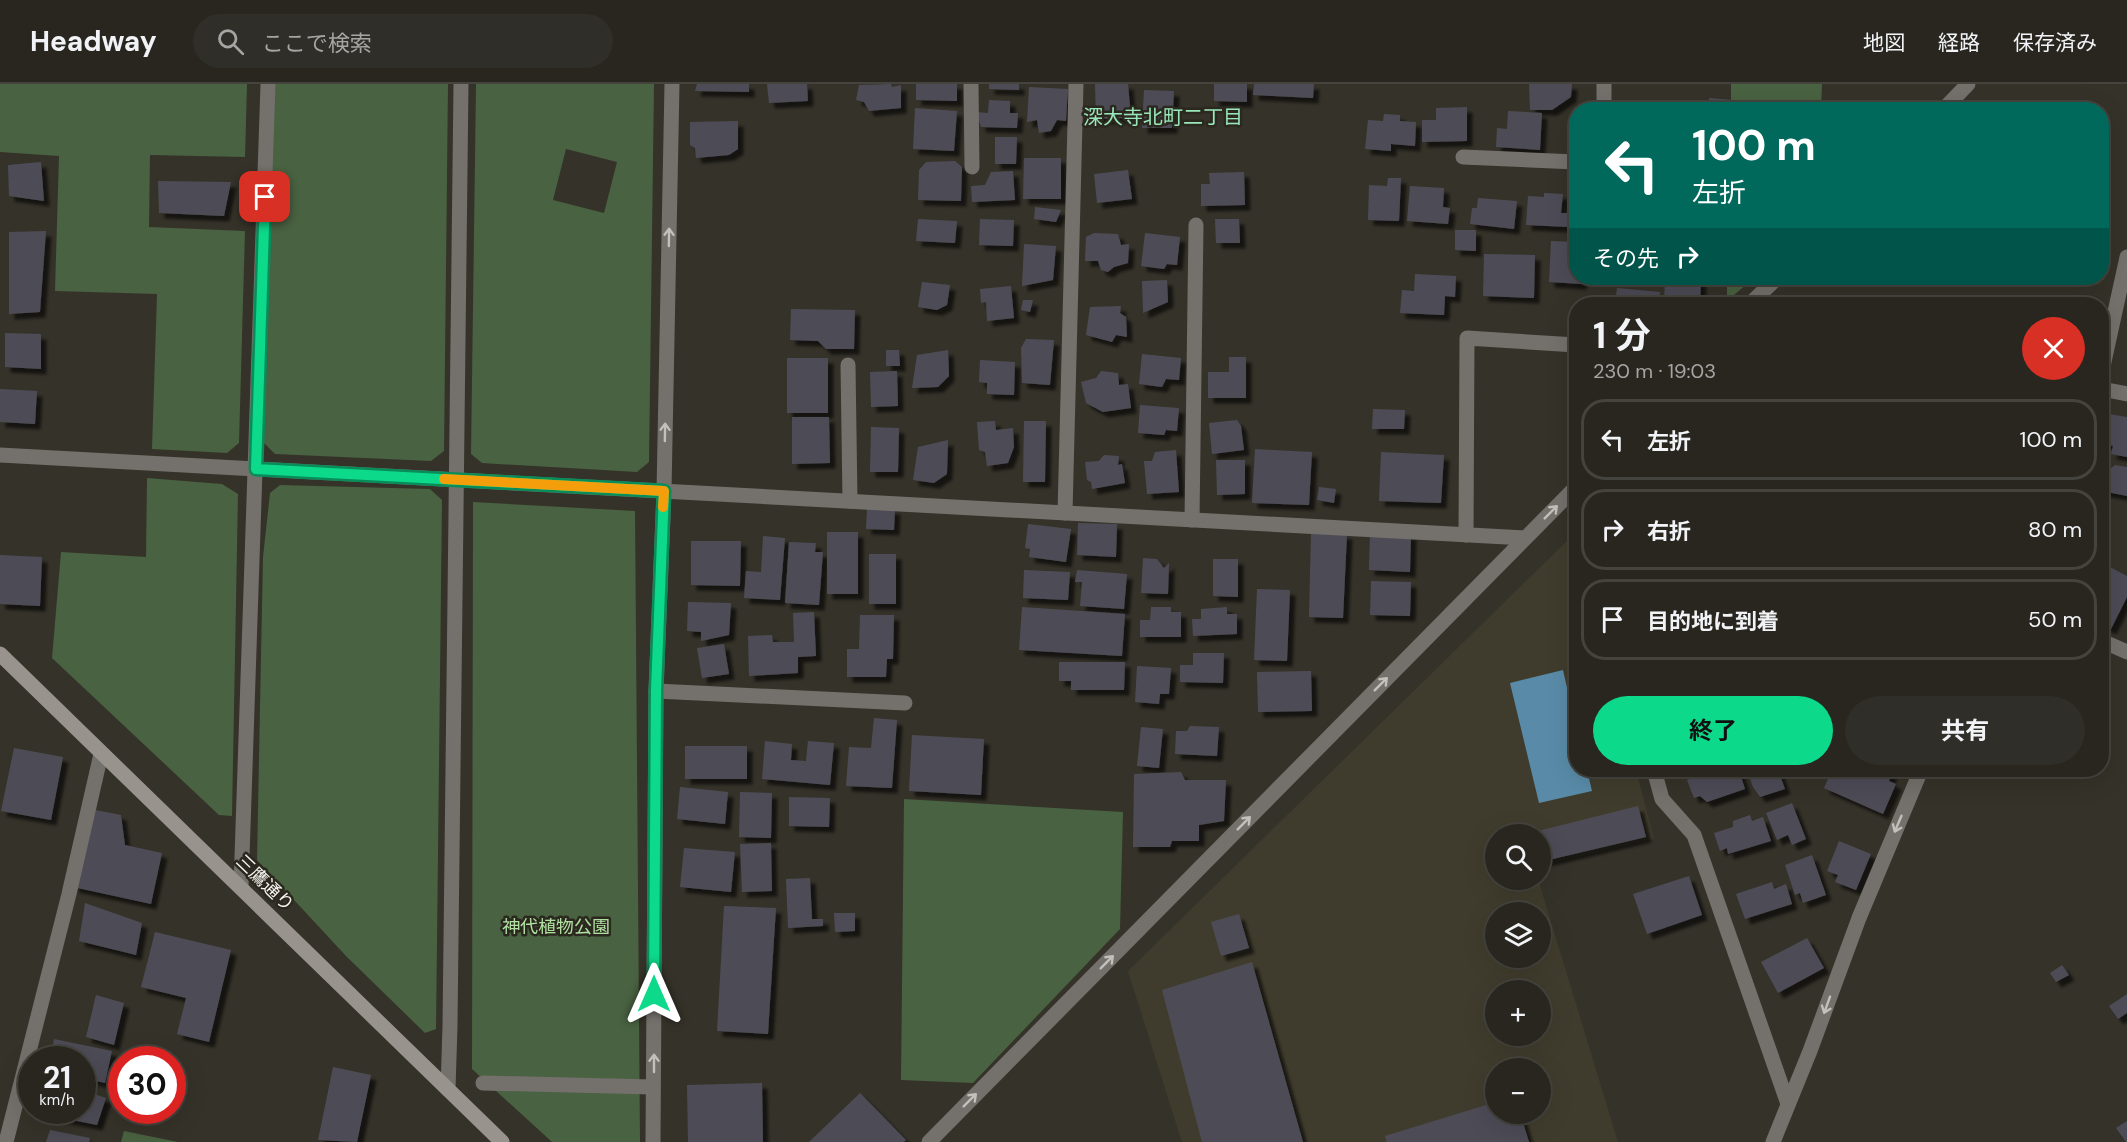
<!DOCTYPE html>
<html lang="ja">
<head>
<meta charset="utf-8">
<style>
  :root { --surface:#28261f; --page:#302e28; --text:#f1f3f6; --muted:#a5a5a4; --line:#44433d; --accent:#0dd98a }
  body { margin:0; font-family:"DM Sans","Noto Sans JP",sans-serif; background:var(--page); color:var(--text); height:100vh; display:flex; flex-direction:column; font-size:22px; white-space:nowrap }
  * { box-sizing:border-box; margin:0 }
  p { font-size:20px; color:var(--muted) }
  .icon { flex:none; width:33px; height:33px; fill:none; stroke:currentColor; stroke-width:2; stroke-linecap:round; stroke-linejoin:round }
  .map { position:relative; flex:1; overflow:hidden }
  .drawer { position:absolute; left:1569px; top:213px; width:540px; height:480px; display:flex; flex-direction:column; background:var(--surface); border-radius:24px; box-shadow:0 6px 24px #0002,0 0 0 2px var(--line) }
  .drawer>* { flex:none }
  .top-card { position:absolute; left:1569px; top:18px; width:540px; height:183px; border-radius:24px; box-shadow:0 6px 24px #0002,0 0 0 2px var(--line); background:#00695c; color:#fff; overflow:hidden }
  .tools { position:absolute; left:1485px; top:740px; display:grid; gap:12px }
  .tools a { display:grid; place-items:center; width:66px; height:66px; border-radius:50%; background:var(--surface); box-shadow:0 6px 24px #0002,0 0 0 2px var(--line); font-size:30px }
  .speed { position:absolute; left:18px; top:962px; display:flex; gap:12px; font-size:30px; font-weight:700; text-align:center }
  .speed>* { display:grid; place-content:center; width:78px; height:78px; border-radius:50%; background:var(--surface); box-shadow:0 6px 24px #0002,0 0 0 2px var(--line); line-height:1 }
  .speed small { font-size:15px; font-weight:400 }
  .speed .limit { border:9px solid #d22; background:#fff; color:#111 }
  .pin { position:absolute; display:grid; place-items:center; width:51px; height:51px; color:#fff; margin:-26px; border-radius:12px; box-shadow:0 3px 9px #0006 }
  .me { position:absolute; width:66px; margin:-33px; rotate:0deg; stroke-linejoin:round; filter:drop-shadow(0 0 4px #0008) }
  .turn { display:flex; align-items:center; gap:21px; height:126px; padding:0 24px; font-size:27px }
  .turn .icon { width:78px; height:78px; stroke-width:2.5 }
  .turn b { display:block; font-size:42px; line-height:51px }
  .then { display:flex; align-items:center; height:57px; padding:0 24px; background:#0003; gap:12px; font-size:22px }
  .round { display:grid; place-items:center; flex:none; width:63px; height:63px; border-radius:32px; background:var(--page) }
  .head { display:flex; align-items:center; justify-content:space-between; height:102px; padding:0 24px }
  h1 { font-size:36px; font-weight:700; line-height:45px }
  .cta { display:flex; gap:12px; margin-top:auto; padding:12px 24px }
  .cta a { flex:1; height:69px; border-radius:36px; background:var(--accent); color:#111; font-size:24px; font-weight:700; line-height:69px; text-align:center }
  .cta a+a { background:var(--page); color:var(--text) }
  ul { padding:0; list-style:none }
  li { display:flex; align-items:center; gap:18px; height:81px; margin:0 12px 9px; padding:0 12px; border:3px solid var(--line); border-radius:24px }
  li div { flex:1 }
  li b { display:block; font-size:22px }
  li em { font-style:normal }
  header { display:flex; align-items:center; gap:36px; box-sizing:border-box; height:84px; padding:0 30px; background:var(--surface); border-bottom:2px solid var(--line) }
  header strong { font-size:28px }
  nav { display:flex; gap:33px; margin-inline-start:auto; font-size:21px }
  .search { width:420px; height:54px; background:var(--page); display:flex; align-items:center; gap:15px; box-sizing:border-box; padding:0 21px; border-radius:33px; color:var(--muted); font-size:22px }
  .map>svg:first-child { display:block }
</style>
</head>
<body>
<header>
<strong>Headway</strong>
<div class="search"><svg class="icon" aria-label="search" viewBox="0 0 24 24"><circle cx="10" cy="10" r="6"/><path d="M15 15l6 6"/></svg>ここで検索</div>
<nav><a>地図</a><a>経路</a><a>保存済み</a></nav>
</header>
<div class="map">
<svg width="2127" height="1058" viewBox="0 0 2127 1058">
  <defs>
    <filter id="shadow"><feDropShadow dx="5.5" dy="5.5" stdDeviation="1.5" flood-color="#0009"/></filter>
  </defs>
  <rect width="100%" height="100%" fill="#353229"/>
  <path fill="#403c2d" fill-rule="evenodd" d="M1573 451 1576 466V686H1636L1654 755 1541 782 1540 750H1496V795H1538L1618 1058H1182L1128 887ZM1496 828H1540V873H1496ZM1496 906H1540V951H1496ZM1496 984H1540V1029H1496Z"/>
  <g fill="#496241" fill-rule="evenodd">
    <path d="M0 0H247L245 73 150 71 149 143 245 147 239 359 227 369 152 365 157 210 55 207 59 72 0 68Z"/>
    <path d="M274 0H448L444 367 431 377 275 370 262 357Z"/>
    <path d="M476 0H654L649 378 637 388 482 379 471 370ZM566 65 617 78 604 129 553 116Z"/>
    <path d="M1731 0H1822L1821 25 1731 26Z"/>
    <path d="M1727 194H1754L1727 217Z"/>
    <path d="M147 394 222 400 238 410 232 732 219 731 52 574 61 468 146 473Z"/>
    <path d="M280 401 430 405 442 416 436 945 425 949 346 872 257 776 263 473 270 409Z"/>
    <path d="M473 418 635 427 640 1058H552L472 985Z"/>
    <path d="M904 715 1123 728 1120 845 973 999 901 996Z"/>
    <path d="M124 1047 178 1058H121Z"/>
  </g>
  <path fill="#598ba8" d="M1563 586 1576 643V686H1587L1592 707 1539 719 1510 599Z"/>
  <g fill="#4e4c56" filter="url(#shadow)">
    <path d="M697 0H749V8L695 7Z"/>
    <path d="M767 0H807L808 17 769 19Z"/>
    <path d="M891 0 892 3 901 1V24L869 27 864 18 856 16 859 1Z"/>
    <path d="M916 0H957V17L916 16Z"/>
    <path d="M989 0H1019V6L989 5Z"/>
    <path d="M1095 0H1128L1130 22 1124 34 1096 35Z"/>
    <path d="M1214 0H1247V18L1214 17Z"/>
    <path d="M1254 0H1314L1313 14 1253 11Z"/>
    <path d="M1529 0H1572L1571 13 1552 26H1530Z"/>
    <path d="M1029 3 1068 5 1066 37 1057 36 1051 47 1039 49 1037 36 1027 38Z"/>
    <path d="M1144 6 1174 7 1172 44H1142Z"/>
    <path d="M1709 14 1734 16V26H1708Z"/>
    <path d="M989 16 1010 17V29H1018L1017 44 981 43 976 28 988 29Z"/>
    <path d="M1467 23V57L1422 58V36H1436V24Z"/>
    <path d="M915 24 957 27 954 67 913 65Z"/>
    <path d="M1508 27 1542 29 1540 66 1496 63 1497 44 1507 45Z"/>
    <path d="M1384 30 1400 31V37L1416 38 1415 62 1391 60V67L1365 65 1368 36 1383 37Z"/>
    <path d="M738 37V65L729 71 696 74 695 64 690 61V38Z"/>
    <path d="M995 53H1017L1016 80H995Z"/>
    <path d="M1024 74H1061V115H1023Z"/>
    <path d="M955 77 962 83 961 117 918 116 919 86 926 78Z"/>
    <path d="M41 78 44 117 9 112 8 81Z"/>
    <path d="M1128 86 1132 115 1097 119 1094 90Z"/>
    <path d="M1013 87 1015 116 972 118 971 102 985 101 991 88Z"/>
    <path d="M1244 88 1245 121 1201 122V100H1210L1209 89Z"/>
    <path d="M1388 94H1401L1399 137 1368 136 1369 101 1387 102Z"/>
    <path d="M158 97 231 98 224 132 159 129Z"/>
    <path d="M1410 102 1444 104 1443 123 1450 124 1448 140 1407 137Z"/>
    <path d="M1544 109 1563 110 1561 129H1569L1568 143 1526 141 1528 112 1544 113Z"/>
    <path d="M1478 114 1517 117 1514 145 1470 140 1472 124H1477Z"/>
    <path d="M1035 123 1061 126 1056 138 1034 135Z"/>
    <path d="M918 135 957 137 955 159 916 157Z"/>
    <path d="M980 135 1014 136 1013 162 979 161Z"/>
    <path d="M1215 135H1239L1240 159H1216Z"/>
    <path d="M1455 146H1476V167L1455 166Z"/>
    <path d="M46 147 40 228 9 230V148Z"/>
    <path d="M1094 149 1118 150 1121 161 1129 160 1128 179 1114 183 1108 188 1101 186 1098 177H1085L1086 153Z"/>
    <path d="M1145 149 1180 153 1177 181 1167 180 1164 185 1141 182Z"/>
    <path d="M1551 157 1576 158V194H1582L1581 200 1549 198Z"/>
    <path d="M1024 160 1056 162 1053 196 1022 202Z"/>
    <path d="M1484 170 1535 171 1534 214 1483 212Z"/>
    <path d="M1415 190 1456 192 1455 213 1445 212 1444 231 1400 229 1402 206 1414 207Z"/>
    <path d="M1665 194H1701L1700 220H1664Z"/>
    <path d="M1167 196 1168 218 1143 229 1142 197Z"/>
    <path d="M922 198 950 201 947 221 937 226 918 223Z"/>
    <path d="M1011 202 1014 234 987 237 986 218 981 219 980 205Z"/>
    <path d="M1617 204 1660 208 1659 220H1615Z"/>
    <path d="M1023 216H1033L1030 228 1021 226Z"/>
    <path d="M1121 222 1120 229 1126 233 1127 253 1116 251 1112 258 1086 251 1090 223Z"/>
    <path d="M791 225 855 226 854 265H826L818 257 790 256Z"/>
    <path d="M5 249 41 250V285L5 283Z"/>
    <path d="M1026 255 1054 256 1050 301 1022 299 1021 264Z"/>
    <path d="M886 266H899L900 282H886Z"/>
    <path d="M948 266 949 292 938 303 912 304 917 271Z"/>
    <path d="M1142 270 1181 274 1179 296 1166 295 1162 303 1139 300Z"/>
    <path d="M1229 273H1246V314H1208V288H1229Z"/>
    <rect x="787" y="274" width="41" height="55"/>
    <path d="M980 276 1015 278 1014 311 987 310V299L979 298Z"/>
    <path d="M897 287 898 322 871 323 870 288Z"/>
    <path d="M1101 287 1118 289 1119 301 1128 300 1131 324 1103 328 1086 319 1081 298 1096 294Z"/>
    <path d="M0 305 37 307 35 340 0 338Z"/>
    <path d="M1140 321 1179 324 1177 347 1166 346 1164 351 1138 349Z"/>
    <path d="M1373 325 1405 326 1404 345H1372Z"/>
    <path d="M2102 329 2127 333V373L2111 370 2113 362 2102 359Z"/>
    <path d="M792 333H829L830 379 792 380Z"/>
    <path d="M1237 336 1241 342 1244 366 1212 370 1209 339Z"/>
    <path d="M995 337 996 346 1013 344 1014 363 1008 379 987 382 985 368 979 366 977 338Z"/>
    <path d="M1024 337H1046L1045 398H1023Z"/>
    <path d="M871 343 899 344 898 388H870Z"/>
    <path d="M948 356 947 390 934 399 913 396 918 363Z"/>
    <path d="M1255 365 1312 368 1309 421 1252 419Z"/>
    <path d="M1176 366 1179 408 1147 410 1144 377H1152L1155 368Z"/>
    <path d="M1381 368 1444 371 1441 419 1379 417Z"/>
    <path d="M1104 371 1119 372 1118 381 1122 380 1125 399 1092 405 1091 398 1087 396 1085 378 1099 377Z"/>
    <path d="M1216 376H1245V410L1217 411Z"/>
    <path d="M2115 381 2127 383V412L2102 407V383L2111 384Z"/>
    <path d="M1319 403 1336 405 1334 419 1317 416Z"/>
    <path d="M867 424 895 425 894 446 866 445Z"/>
    <path d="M1078 439 1117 440 1116 473 1077 471Z"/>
    <path d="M1028 440 1071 445 1066 478 1029 473 1030 465 1025 464Z"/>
    <rect x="827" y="448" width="31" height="62"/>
    <path d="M1370 448 1411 450 1410 488 1369 486Z"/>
    <path d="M1311 449 1347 450 1343 534 1309 533Z"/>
    <path d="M763 452 785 454 780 516 744 514 746 487 761 488Z"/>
    <path d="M691 457H741L740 502 691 501Z"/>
    <path d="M789 458 816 459 815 468H823L819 521 785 519Z"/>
    <rect x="869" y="470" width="27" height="50"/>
    <path d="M0 471 42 473 40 522 0 520Z"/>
    <path d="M1143 474 1157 475 1164 484 1169 479 1168 510 1141 509Z"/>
    <path d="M1213 475H1238V513L1213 512Z"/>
    <path d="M2102 479 2127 492V513L2111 545 2102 541Z"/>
    <path d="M1024 486 1070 488 1068 516 1023 514Z"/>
    <path d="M1077 486 1127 490 1124 525 1080 522 1082 498H1075Z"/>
    <path d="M1371 497 1411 498 1410 532 1370 531Z"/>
    <path d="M1257 505 1290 506 1287 577 1254 576Z"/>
    <path d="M688 518 731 519 729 551 701 557V548L687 547Z"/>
    <path d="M1022 523 1125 530 1122 572 1019 566Z"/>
    <path d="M1151 523H1171V528H1181V553H1140V536H1150Z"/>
    <path d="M1227 523V530H1237V550L1193 552 1192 535H1201V525Z"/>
    <path d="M814 528 816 572 798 573V589L749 592 748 552 772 551 773 558H794L793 529Z"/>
    <path d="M860 531H894L893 575H887L886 593H847V565H859Z"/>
    <path d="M724 560 729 590 702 594 697 564Z"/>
    <path d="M1193 569H1224L1223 599 1180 598V581H1193Z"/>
    <path d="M1059 578H1125L1124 606H1071V597H1059Z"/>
    <path d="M1137 582 1171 584 1169 610H1160L1159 620 1135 618Z"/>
    <path d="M1311 587 1312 627 1258 628 1257 588Z"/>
    <path d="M874 634 897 636 892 704 846 702 849 663 871 664Z"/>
    <path d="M1190 642 1219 643 1217 672 1175 670 1176 647H1187Z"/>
    <path d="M1141 643 1163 645 1159 684 1137 682Z"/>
    <path d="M912 651 984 655 981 711 909 707Z"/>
    <path d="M765 657 792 660 791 676 806 677 808 657 834 659 830 701 762 695Z"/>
    <rect x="685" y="662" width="62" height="33"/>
    <path d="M14 664 63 673 51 736 1 727Z"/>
    <path d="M1713 686H1722L1726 690 1739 686 1745 705 1707 718 1700 712 1694 714 1687 696Z"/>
    <path d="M1747 686H1778L1785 705 1760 713 1753 703Z"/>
    <path d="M1832 686H1901L1900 689 1893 686 1889 697 1896 700 1883 730 1824 704Z"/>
    <path d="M1181 688 1185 696H1226L1224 737 1199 741V757H1172L1170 763H1133L1134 690Z"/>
    <path d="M680 703 728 708 725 740 677 735Z"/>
    <path d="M740 708 772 709 771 754 739 753Z"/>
    <path d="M789 713 830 714 829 743 789 742Z"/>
    <path d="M1792 719 1806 755 1792 761 1788 751 1777 756 1766 729Z"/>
    <path d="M1638 722 1646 753 1540 778V750H1526Z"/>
    <path d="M90 725 121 731 125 761 162 769 151 820 73 803Z"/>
    <path d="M1750 731 1752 737 1763 733 1771 757 1728 770 1727 764 1720 767 1714 749 1733 743V737Z"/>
    <path d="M1839 757 1871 770 1856 806 1835 798 1838 791 1827 787Z"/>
    <path d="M771 759 772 807 742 808 740 760Z"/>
    <path d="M684 764 735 768 731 808 680 803Z"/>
    <path d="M1812 771 1826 811 1803 819 1800 809 1795 811 1785 781Z"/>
    <path d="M1689 792 1702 831 1647 850 1633 810Z"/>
    <path d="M810 794 812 835H823V842L788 844 786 795Z"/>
    <path d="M1772 798 1774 805 1786 800 1792 820 1745 835 1736 810Z"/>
    <path d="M85 819 142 839 136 871 79 857Z"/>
    <path d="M724 822 776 824 768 950 717 947Z"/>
    <path d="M834 829H855V847L835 848Z"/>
    <path d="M1239 830 1249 864 1221 872 1211 838Z"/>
    <path d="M155 848 231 866 209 958 177 950 186 914 141 903Z"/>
    <path d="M1807 854 1824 884 1778 909 1761 878Z"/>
    <path d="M1252 878 1303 1058H1202L1162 906Z"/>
    <path d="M2062 881 2069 891 2056 898 2050 889Z"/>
    <path d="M2127 910V929L2118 935 2109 922Z"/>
    <path d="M96 911 124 919 114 961 86 953Z"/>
    <path d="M54 955 112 967 105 999 82 994V975H50Z"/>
    <path d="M333 983 371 991 357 1058 318 1056Z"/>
    <path d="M762 999 763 1058H688L687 1001Z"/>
    <path d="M82 1006 106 1014 97 1041 57 1033 58 1026H82Z"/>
    <path d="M860 1009 906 1056 904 1058H809Z"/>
    <path d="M1496 1018V1029H1520L1529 1058H1387L1385 1052Z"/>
    <path d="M2127 1037V1058H2126L2116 1044Z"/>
    <path d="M50 1046 90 1054 89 1058H46Z"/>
  </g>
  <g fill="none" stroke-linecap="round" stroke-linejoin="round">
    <g stroke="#74706c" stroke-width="15">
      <path d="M971 0 972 83"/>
      <path d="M1463 73 1576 78"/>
      <path d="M848 281 850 417"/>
      <path d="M1065 429 1076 0"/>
      <path d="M1192 436 1196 141"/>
      <path d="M1466 451 1467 254 1576 261"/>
      <path d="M656 607 905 619"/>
    </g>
    <g stroke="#74706c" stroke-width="15">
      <path d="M1604 26V0"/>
      <path d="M1943 26 1968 0"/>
      <path d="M1750 220 1777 194"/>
      <path d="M2102 287 2127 173"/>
      <path d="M2102 305 2127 310"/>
      <path d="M0 371 1525 454"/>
      <path d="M2102 557 2127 568"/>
      <path d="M1654 686 1662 715 1694 751 1788 1020"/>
      <path d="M241 803 268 0"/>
      <path d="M483 999 653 1003"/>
      <path d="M448 1005 450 942 461 0"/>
      <path d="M6 1058 69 810 101 670"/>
      <path d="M653 1058 656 607 664 407 672 0"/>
      <path d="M929 1058 1576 403"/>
      <path d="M1773 1058 1810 967 1859 834 1921 686"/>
    </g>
    <path stroke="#99938d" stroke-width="15" d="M0 570 502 1058"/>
  </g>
  <defs><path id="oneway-shaft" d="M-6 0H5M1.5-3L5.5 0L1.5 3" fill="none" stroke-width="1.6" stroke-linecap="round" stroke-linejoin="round" transform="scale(1.5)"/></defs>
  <g stroke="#c2c0bb">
    <use href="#oneway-shaft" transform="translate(669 153) rotate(-89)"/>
    <use href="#oneway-shaft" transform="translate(665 348) rotate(-89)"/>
    <use href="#oneway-shaft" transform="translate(1551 428) rotate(-45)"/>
    <use href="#oneway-shaft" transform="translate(1381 600) rotate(-45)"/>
    <use href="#oneway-shaft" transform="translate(1244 739) rotate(-45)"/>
    <use href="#oneway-shaft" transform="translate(1898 740) rotate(113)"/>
    <use href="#oneway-shaft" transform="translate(1107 878) rotate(-45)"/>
    <use href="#oneway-shaft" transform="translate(1827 921) rotate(110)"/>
    <use href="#oneway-shaft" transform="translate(654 979) rotate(-90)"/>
    <use href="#oneway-shaft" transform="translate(970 1016) rotate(-45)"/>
  </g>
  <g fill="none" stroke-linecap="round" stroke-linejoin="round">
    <g stroke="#088d5a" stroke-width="15">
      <path id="route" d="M265 113 256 385 664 407 656 606 654 910"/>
    </g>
    <use href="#route" stroke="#0dd98a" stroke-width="10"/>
    <path stroke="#f59e0b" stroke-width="10" d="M444 395 664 407 663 423"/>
  </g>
  <g text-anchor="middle" stroke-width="5" stroke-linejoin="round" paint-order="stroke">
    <g font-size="18" fill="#f6f5ef" stroke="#2b281f">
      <text transform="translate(265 799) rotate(44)" y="6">三鷹通り</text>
    </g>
    <g font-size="18" fill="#b0e1a1" stroke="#2b281f">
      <text x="556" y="849">神代植物公園</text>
    </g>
    <g font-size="20" fill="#98e6b9" stroke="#2b281f">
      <text x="1163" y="40">深大寺北町二丁目</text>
    </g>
  </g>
</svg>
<div class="tools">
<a><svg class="icon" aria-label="search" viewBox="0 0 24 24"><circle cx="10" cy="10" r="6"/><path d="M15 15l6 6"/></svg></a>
<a><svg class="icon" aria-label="layers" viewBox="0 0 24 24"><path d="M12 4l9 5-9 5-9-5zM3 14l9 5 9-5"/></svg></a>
<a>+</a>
<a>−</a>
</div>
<div class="speed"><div>21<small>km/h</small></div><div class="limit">30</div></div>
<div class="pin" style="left:265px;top:113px;background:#d93025"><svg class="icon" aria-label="arrive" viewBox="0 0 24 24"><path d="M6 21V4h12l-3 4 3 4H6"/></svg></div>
<svg class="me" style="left:654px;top:910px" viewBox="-20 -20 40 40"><path d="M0-17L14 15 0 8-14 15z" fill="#0dd98a" stroke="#fff" stroke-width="4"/></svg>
<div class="top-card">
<div class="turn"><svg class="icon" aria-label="left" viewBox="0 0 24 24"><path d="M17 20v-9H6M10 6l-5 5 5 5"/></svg><div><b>100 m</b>左折</div></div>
<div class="then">その先<svg class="icon" aria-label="right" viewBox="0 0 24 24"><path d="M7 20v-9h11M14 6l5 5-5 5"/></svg></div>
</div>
<section class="drawer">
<div class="head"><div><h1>1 分</h1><p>230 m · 19:03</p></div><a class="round" style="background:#d93025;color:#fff"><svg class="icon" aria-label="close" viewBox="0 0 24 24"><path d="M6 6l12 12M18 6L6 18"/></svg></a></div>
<ul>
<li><svg class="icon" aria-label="left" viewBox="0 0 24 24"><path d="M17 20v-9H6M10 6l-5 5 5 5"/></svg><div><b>左折</b></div><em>100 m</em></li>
<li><svg class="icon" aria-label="right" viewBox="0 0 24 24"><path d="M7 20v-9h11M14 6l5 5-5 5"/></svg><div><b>右折</b></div><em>80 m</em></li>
<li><svg class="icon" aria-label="arrive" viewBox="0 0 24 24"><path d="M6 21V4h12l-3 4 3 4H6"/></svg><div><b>目的地に到着</b></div><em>50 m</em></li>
</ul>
<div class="cta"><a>終了</a><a>共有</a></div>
</section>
</div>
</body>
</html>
